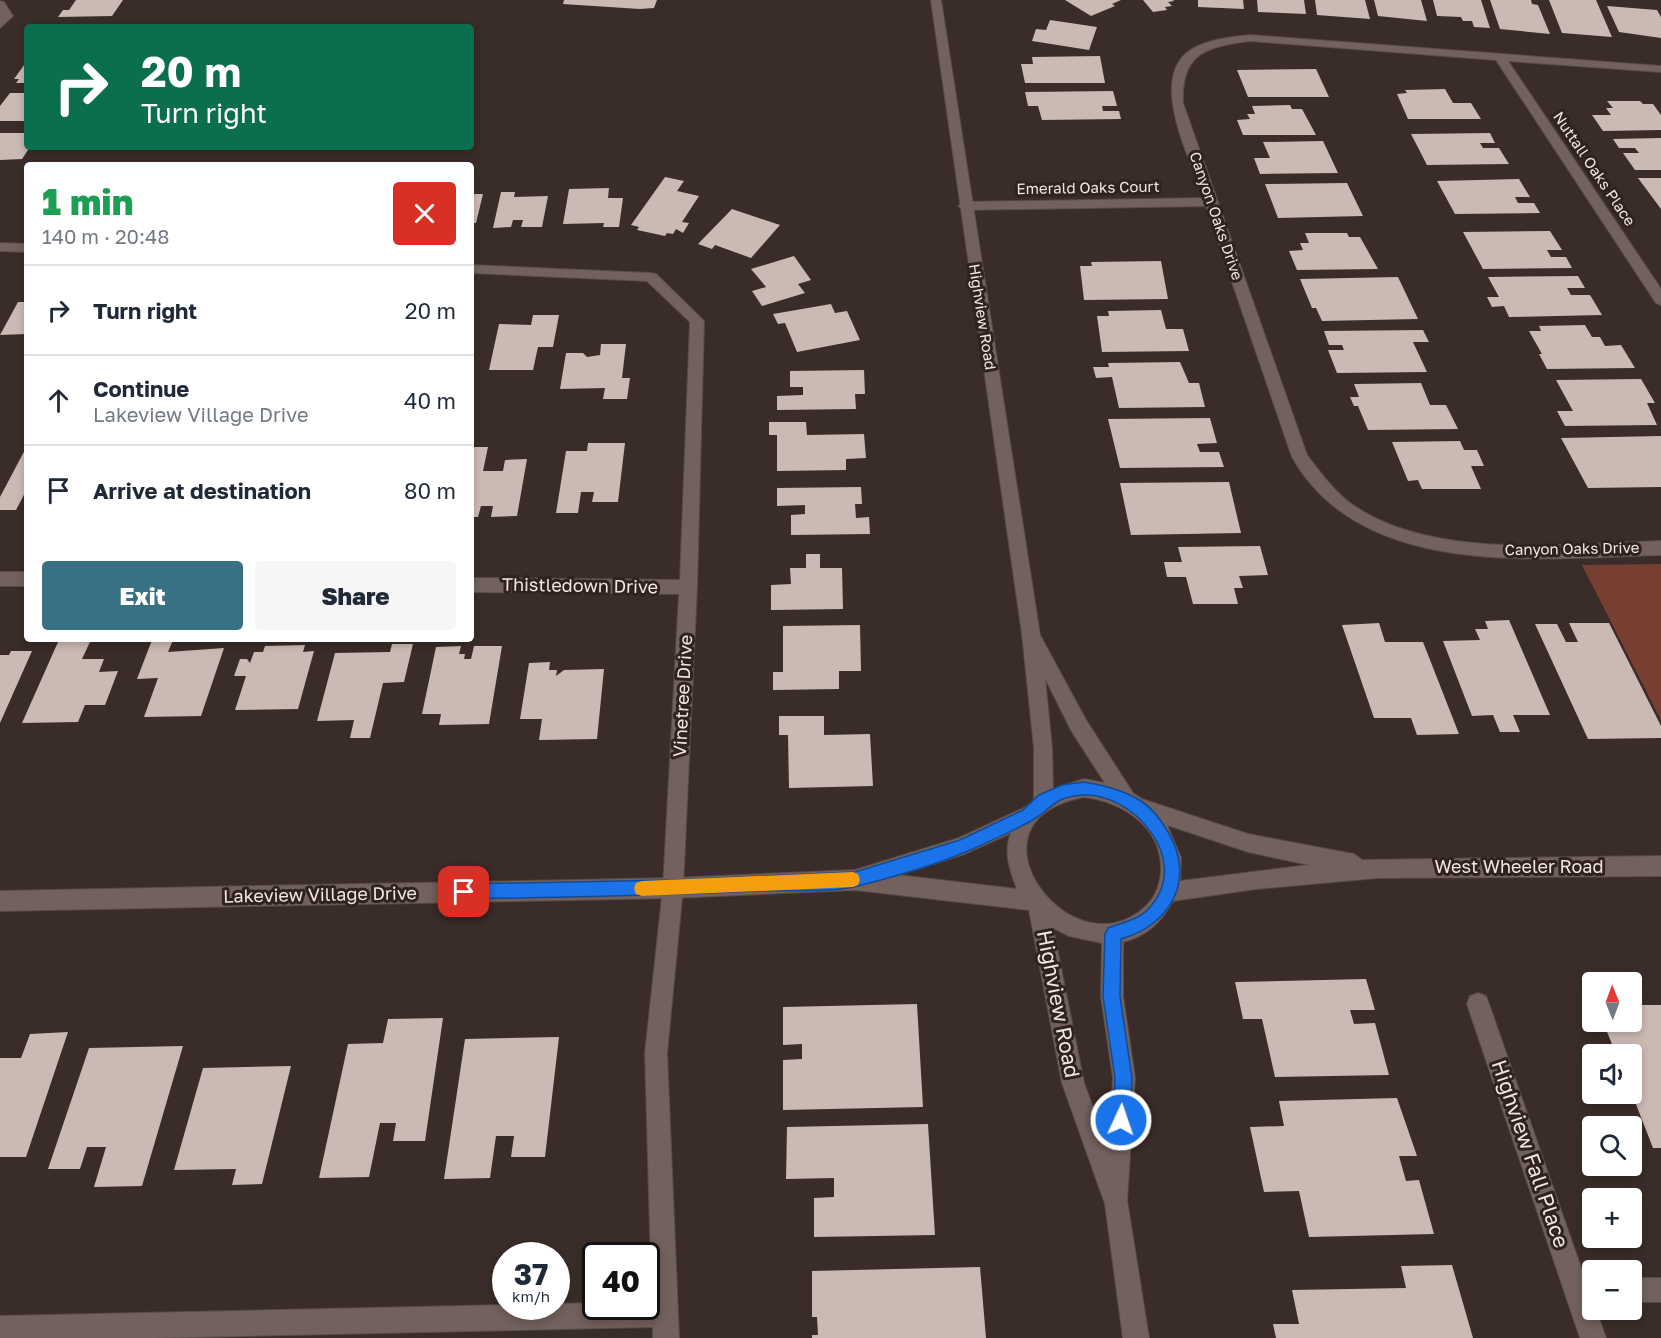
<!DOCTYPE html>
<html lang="en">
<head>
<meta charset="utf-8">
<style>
  :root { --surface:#fff; --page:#f6f6f7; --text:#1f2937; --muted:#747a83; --line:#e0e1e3; --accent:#387184 }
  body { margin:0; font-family:"Golos Text",sans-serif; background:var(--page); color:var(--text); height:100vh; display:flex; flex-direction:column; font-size:22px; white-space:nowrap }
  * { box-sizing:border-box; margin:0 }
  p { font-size:20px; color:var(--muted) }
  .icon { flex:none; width:33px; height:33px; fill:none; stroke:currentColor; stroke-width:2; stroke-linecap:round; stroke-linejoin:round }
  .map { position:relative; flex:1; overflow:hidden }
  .sheet { position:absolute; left:24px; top:162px; width:450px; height:480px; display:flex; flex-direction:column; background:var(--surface); border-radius:6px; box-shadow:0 3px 9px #0003 }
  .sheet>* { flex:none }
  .top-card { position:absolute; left:24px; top:24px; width:450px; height:126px; border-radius:6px; box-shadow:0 3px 9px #0003; background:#0b6e4f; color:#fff; overflow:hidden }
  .needle { width:39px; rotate:359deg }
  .controls { position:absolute; left:1582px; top:972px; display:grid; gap:12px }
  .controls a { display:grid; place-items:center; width:60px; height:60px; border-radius:6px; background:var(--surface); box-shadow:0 3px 9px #0003; font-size:30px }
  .speed { position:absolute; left:492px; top:1242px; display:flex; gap:12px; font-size:30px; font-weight:700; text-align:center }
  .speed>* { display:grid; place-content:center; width:78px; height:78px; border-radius:50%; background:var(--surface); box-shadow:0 3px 9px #0003; line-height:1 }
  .speed small { font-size:15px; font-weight:400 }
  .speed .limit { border:3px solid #111; border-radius:9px; background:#fff; color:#111 }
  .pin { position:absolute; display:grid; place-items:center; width:51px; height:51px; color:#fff; margin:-26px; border-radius:12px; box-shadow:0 3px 9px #0006 }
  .me { position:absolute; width:66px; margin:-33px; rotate:3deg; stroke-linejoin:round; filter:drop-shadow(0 0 4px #0008) }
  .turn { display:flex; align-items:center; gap:21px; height:126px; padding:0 18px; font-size:27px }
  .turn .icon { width:78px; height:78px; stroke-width:2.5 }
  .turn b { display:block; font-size:42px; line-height:51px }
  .round { display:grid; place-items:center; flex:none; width:63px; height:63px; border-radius:6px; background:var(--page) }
  .overview { display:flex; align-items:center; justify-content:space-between; height:102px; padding:0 18px }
  h1 { font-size:36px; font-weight:800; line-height:45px; color:#1e9e55 }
  .action { display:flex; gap:12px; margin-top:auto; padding:12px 18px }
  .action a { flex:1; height:69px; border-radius:6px; background:var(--accent); color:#fff; font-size:24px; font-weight:800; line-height:69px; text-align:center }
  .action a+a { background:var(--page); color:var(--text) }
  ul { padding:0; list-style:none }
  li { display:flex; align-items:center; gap:18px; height:90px; padding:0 18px; border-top:2px solid var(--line) }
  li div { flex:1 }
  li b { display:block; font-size:22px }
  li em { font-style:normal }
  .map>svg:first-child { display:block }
</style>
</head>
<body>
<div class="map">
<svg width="1661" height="1338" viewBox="0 0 1661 1338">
  <rect width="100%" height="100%" fill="#3a2c28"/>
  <path fill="#763f31" d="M1661 564V720L1582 565Z"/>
  <g fill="#cbb9b4">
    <path d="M76 0H123L112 16 58 17 63 10H69Z"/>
    <path d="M564 0H657L654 8 640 9 563 4Z"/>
    <path d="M1065 0H1121L1112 4 1115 6 1091 16Z"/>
    <path d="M1143 0H1173L1174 1 1168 2 1172 6 1165 7 1167 10 1153 12Z"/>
    <path d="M1198 0H1243L1244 9 1198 7Z"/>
    <path d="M1257 0H1304L1306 14 1258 12Z"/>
    <path d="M1315 0H1365L1370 19 1317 15Z"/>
    <path d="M1374 0H1421L1427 21 1378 16Z"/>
    <path d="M1433 0H1481L1490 28 1474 27 1472 21H1463L1461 17 1437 16Z"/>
    <path d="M1490 0H1531L1532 4 1538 5 1550 34 1500 29Z"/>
    <path d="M1549 0H1596L1612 37 1562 33Z"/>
    <path d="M1607 6 1657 10 1661 17V38L1619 32Z"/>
    <path d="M1050 20 1097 27 1089 50 1032 41 1036 29 1046 30Z"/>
    <path d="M61 24H99L97 27H59Z"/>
    <path d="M1100 56 1105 83H1025L1021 64H1033L1032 57Z"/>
    <path d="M27 61V83H16L19 79H14Z"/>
    <path d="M1316 69 1329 97H1248L1237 70Z"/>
    <path d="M1445 89 1453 103H1471L1481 119H1408L1397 94 1407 93 1405 90Z"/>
    <path d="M1113 91 1117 106H1102L1103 111H1119L1121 119 1042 120 1038 106H1028L1025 92Z"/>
    <path d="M10 93H27V121H0V106Z"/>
    <path d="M1607 101H1640L1643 104H1653L1661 115V130L1603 131 1592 115H1611L1606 108H1613Z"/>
    <path d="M1290 105 1292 109H1302L1316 135H1243L1237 120 1250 119 1247 114H1255L1252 106Z"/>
    <path d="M0 133H27V147H30L22 159 0 160Z"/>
    <path d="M1490 133 1495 143H1480L1483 148H1499L1509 164 1427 165 1411 134Z"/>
    <path d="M1661 138V170H1635L1623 153H1639L1635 148H1619L1613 139Z"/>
    <path d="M1323 141 1338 173 1260 174 1254 158H1270L1263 142Z"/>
    <path d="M665 177 684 181 677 191 699 196 682 222 689 223 683 233 676 229 673 234 667 233 665 236 637 230 639 227 631 225Z"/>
    <path d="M1638 178H1661V209Z"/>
    <path d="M1519 179 1530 197H1515L1518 203H1534L1540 213 1455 214 1437 181Z"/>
    <path d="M1347 183 1363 216 1278 218 1265 184Z"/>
    <path d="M609 188 608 198H623L619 227H603L604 223 563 224 569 189Z"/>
    <path d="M501 192H515L514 197 548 196 542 227H521L523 220H513L511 227 493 228Z"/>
    <path d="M471 194H483L476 223H471Z"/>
    <path d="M732 209 780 225 751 258 715 245 712 249 698 244Z"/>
    <path d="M1550 231 1562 250H1547L1551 257H1566L1572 268 1483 269 1463 232Z"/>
    <path d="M1305 233H1347L1349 237H1360L1378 269 1297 270 1289 251 1303 250 1300 243H1309Z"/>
    <path d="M794 256 811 280 798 284 805 293 762 306 752 291 766 287 751 269Z"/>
    <path d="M1161 261 1168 299 1084 300 1080 266H1092L1091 262Z"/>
    <path d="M1578 276 1585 288H1567L1571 295H1590L1602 315 1509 317 1504 306 1492 307 1487 297H1499L1488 277Z"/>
    <path d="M1398 277 1418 319 1322 321 1316 308H1312L1300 279Z"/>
    <path d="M18 302H27V334L0 335Z"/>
    <path d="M831 304 835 313 847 311 860 340 797 352 785 323 778 324 773 314Z"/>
    <path d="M1161 310 1166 329H1183L1189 351 1102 352 1097 316H1109L1108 311Z"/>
    <path d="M533 315H559L553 347H538L533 370H489L499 324 531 325Z"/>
    <path d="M1585 325 1592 337H1600L1605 346 1621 345 1635 368 1547 369 1539 354H1542L1529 331H1541L1539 326Z"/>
    <path d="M1423 330 1429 342H1413L1427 372 1337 373 1328 350H1344L1342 345H1329L1324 331Z"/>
    <path d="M601 344H626L622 378H630L627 399H603L605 388 560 389 566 353H583L587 357 600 355Z"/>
    <path d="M1180 362 1189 383H1199L1205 407 1119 408 1112 377 1096 378 1093 367H1109L1108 363Z"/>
    <path d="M864 370 865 394H855L856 409 777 410V396L803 395V387H790V371Z"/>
    <path d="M1641 379 1655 403H1647L1657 425 1565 426 1557 411H1573L1556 380Z"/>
    <path d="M1421 383 1430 405H1446L1458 429 1368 430 1358 406H1354L1350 397H1359L1354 384Z"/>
    <path d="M1210 418 1217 443 1197 444 1200 452H1219L1224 467 1120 468 1108 419Z"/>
    <path d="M769 422H806L807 435 864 434 866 458 846 459V470L777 471V435H769Z"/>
    <path d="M1661 436V487L1588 488 1561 438Z"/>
    <path d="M1460 441 1464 450H1477L1484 466H1471L1481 489H1422L1418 480 1408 481 1392 442Z"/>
    <path d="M588 443H625L618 502H592L594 492H581L578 513H556L566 451H587Z"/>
    <path d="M27 446V489L16 510H0V497Z"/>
    <path d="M471 447H488L483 471H503L505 460 527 459 517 516 491 517 493 506H481L478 517H471Z"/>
    <path d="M1229 482 1241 533 1131 535 1120 483Z"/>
    <path d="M861 487 862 504H855L856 518 869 517 870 534 791 535V515L805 514V505L777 506V488Z"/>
    <path d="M1260 546 1268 575 1239 576 1243 588H1234L1238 604H1193L1186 577H1167L1164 562H1182L1178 547Z"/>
    <path d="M806 554H820V568H842L843 609 771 610V585L791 584 790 568H806Z"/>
    <path d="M1509 620 1550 715H1513L1520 732H1500L1493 715 1472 716 1443 641 1480 640 1475 629H1488L1485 621Z"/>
    <path d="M1379 623 1385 642H1423L1459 734 1417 735 1411 718H1374L1342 625Z"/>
    <path d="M1569 623H1609L1661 726V738L1588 739 1535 624H1557L1566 642H1578Z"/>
    <path d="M860 625 861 671H839V689L773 690V672H783V626Z"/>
    <path d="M152 640H173L168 652 224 648 201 716 144 717 158 678 137 679Z"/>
    <path d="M58 642H90L82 659H104L99 672 118 671 105 705H85L78 722 22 723Z"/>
    <path d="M392 644H413L404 682 383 683 370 738H350L354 720 317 721 335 653 390 652Z"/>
    <path d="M305 645 303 652 314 651 298 709 235 710 246 676H234L240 659H247L250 663 254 652H263L265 646Z"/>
    <path d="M461 646 459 654H465L464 659H471L474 646H502L489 724 439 725 441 714H422L436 647Z"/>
    <path d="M11 651H32L0 723V655H9Z"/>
    <path d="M550 662 549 670H557L556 676 564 670 604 669 597 739 539 740 542 719H520L529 663Z"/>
    <path d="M779 716H824V735L870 734 873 786 789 788 788 735H779Z"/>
    <path d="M1366 979 1375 1010H1350L1354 1024 1375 1023 1389 1075 1275 1077 1262 1019H1243L1235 982Z"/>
    <path d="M917 1004 923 1107 783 1110V1060L802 1059V1044L783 1045V1007Z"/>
    <path d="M1632 1005H1661V1148H1653L1632 1094V1054H1616L1603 1022H1632Z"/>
    <path d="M443 1018 425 1141H393L396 1123H380L369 1177 319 1178 348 1044 383 1043 388 1019Z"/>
    <path d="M68 1032 26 1157H0V1058H21L30 1034Z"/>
    <path d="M559 1037 545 1157H511L514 1136H496L490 1178 444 1179 465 1039Z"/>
    <path d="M183 1046 142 1186 94 1187 106 1147H87L80 1169H48L89 1048Z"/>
    <path d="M291 1066 262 1184 232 1185 236 1169 174 1170 203 1068Z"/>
    <path d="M1397 1098 1417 1156H1399L1406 1181 1419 1180 1434 1234 1309 1237 1299 1191 1264 1192 1250 1127 1284 1126 1279 1101Z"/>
    <path d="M928 1124 935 1235 814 1237V1198L834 1197V1178L786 1179 787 1127Z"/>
    <path d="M1452 1265 1473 1338H1276L1273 1324H1299L1292 1290 1406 1288 1401 1266Z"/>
    <path d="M980 1267 986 1338H812V1335H818L817 1317H812V1271Z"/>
  </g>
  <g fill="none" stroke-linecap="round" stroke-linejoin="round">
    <g stroke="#574b47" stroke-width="2">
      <g id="minor">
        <path d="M0 1 4 2 13 16 0 28Z"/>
        <path d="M1250 35 1661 66V72L1508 61 1661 289V305L1656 303 1496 60 1250 41C1206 47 1181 53 1183 103L1307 455C1320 472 1333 490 1350 503 1430 561 1567 544 1661 541V555C1541 558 1362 581 1292 457L1206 206 965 210 958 206 965 202 1204 198C1191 160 1146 77 1192 49 1209 39 1231 37 1250 35Z"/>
        <path d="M0 243 27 244V252L0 251Z"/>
        <path d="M471 265 651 273 656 274 704 321 697 587 683 888 667 1053 679 1338H653V1327L156 1338H0V1316L506 1305 556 1306V1304L596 1303V1306H646V1302H652L645 1053 663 888 679 594 471 592V578L680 580 690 322 647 281 471 273Z"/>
        <rect x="0" y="572" width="27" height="14"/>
        <path d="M1478 993 1486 996 1489 1004 1593 1302V1310H1596L1606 1338H1580L1467 1004 1470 996Z"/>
        <rect x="1632" y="1278" width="29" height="24"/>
      </g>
    </g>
    <g stroke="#574b47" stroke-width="2">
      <path id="tertiary" d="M931 0H941L1040 635 1086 720 1133 793 1142 799 1248 834 1354 854 1362 860 1661 856V876L1377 878 1256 889 1173 901C1161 922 1147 936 1123 942V996L1135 1078 1127 1200 1149 1338H1123L1105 1204 1062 1083 1029 910 855 890 673 898 0 911V891L673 878 855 870 959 838 1026 807 1034 800V748L1022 634ZM1045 678 1072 732 1105 783 1084 779 1053 789 1052 748ZM1084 797C1122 802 1160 825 1161 867 1161 881 1157 895 1147 905 1079 972 973 843 1058 805 1066 801 1075 799 1084 797ZM1167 825 1248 852 1309 865 1180 881 1181 858ZM1011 833C1003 852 1010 871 1017 889L898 875 962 855ZM1053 928 1069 936 1102 943 1101 996 1113 1078 1108 1148 1084 1083Z"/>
    </g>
    <use href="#minor" fill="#72615d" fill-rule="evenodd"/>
    <use href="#tertiary" fill="#72615d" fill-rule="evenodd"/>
  </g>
  <path fill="#1a73e8" stroke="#114b97" stroke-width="1.5" d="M1084 782C1103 785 1123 790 1141 801 1152 808 1161 820 1168 832 1196 879 1171 925 1121 939L1120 996 1132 1078 1130 1120 1127 1126 1121 1129 1115 1126 1113 1120 1115 1078 1103 996 1105 934 1108 928C1123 922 1140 920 1151 906 1191 860 1134 792 1082 795 1053 797 1052 809 1031 821 1011 832 990 841 970 850 937 865 893 877 858 886 832 893 782 890 754 891 657 896 561 897 464 899L459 897 457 892 459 887 464 884 673 880 855 872 960 840 1023 810 1039 795 1062 785Z"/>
  <path fill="#f59e0b" d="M853 872 858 874 860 880 858 885 853 887 642 896 636 894 634 888 636 883 642 881Z"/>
  <g text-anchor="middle" stroke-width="6" stroke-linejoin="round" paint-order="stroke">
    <g font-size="15" fill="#f0e6e3" stroke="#30221e">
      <text transform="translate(1594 169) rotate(56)" y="5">Nuttall Oaks Place</text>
      <text transform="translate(1088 188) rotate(-1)" y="5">Emerald Oaks Court</text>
      <text transform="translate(1216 216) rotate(71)" y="5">Canyon Oaks Drive</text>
      <text transform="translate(982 317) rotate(81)" y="5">Highview Road</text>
      <text transform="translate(1572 549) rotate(-1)" y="5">Canyon Oaks Drive</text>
    </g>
    <g font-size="18" fill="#f0e6e3" stroke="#30221e">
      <text transform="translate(580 586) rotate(1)" y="6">Thistledown Drive</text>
      <text transform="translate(683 696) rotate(-87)" y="6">Vinetree Drive</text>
      <text x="1519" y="873">West Wheeler Road</text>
      <text transform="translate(320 895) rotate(-1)" y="6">Lakeview Village Drive</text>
    </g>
    <g font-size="21" fill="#f0e6e3" stroke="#30221e">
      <text transform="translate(1058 1004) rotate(79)" y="7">Highview Road</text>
      <text transform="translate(1530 1154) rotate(71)" y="7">Highview Fall Place</text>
    </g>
  </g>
</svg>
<div class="controls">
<a><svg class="needle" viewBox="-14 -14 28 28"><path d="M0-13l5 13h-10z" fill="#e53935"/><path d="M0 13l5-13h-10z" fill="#747a83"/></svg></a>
<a><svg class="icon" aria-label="sound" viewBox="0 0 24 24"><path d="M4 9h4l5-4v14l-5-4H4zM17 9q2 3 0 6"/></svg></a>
<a><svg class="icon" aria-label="search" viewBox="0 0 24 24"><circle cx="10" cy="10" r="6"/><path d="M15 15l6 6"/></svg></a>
<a>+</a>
<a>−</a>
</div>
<div class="speed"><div>37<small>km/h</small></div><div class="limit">40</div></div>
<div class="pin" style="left:464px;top:892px;background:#d93025"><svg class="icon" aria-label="arrive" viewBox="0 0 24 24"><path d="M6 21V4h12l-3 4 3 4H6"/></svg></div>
<svg class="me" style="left:1121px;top:1120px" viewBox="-20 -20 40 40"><circle r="17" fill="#1a73e8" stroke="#fff" stroke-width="3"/><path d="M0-11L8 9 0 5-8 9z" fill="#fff"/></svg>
<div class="top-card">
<div class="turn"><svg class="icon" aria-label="right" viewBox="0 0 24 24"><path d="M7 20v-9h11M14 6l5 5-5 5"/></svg><div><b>20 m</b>Turn right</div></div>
</div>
<section class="sheet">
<div class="overview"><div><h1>1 min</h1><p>140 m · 20:48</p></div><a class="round" style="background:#d93025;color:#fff"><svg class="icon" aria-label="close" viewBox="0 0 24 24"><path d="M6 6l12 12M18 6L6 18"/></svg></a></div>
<ul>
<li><svg class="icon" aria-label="right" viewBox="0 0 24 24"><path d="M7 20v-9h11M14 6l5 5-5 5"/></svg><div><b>Turn right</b></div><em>20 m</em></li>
<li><svg class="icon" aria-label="ahead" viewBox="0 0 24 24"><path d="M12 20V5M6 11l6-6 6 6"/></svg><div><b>Continue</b><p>Lakeview Village Drive</p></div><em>40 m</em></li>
<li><svg class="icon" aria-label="arrive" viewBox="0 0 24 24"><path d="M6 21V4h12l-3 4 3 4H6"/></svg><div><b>Arrive at destination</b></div><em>80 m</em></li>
</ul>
<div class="action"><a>Exit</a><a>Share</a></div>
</section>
</div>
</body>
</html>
